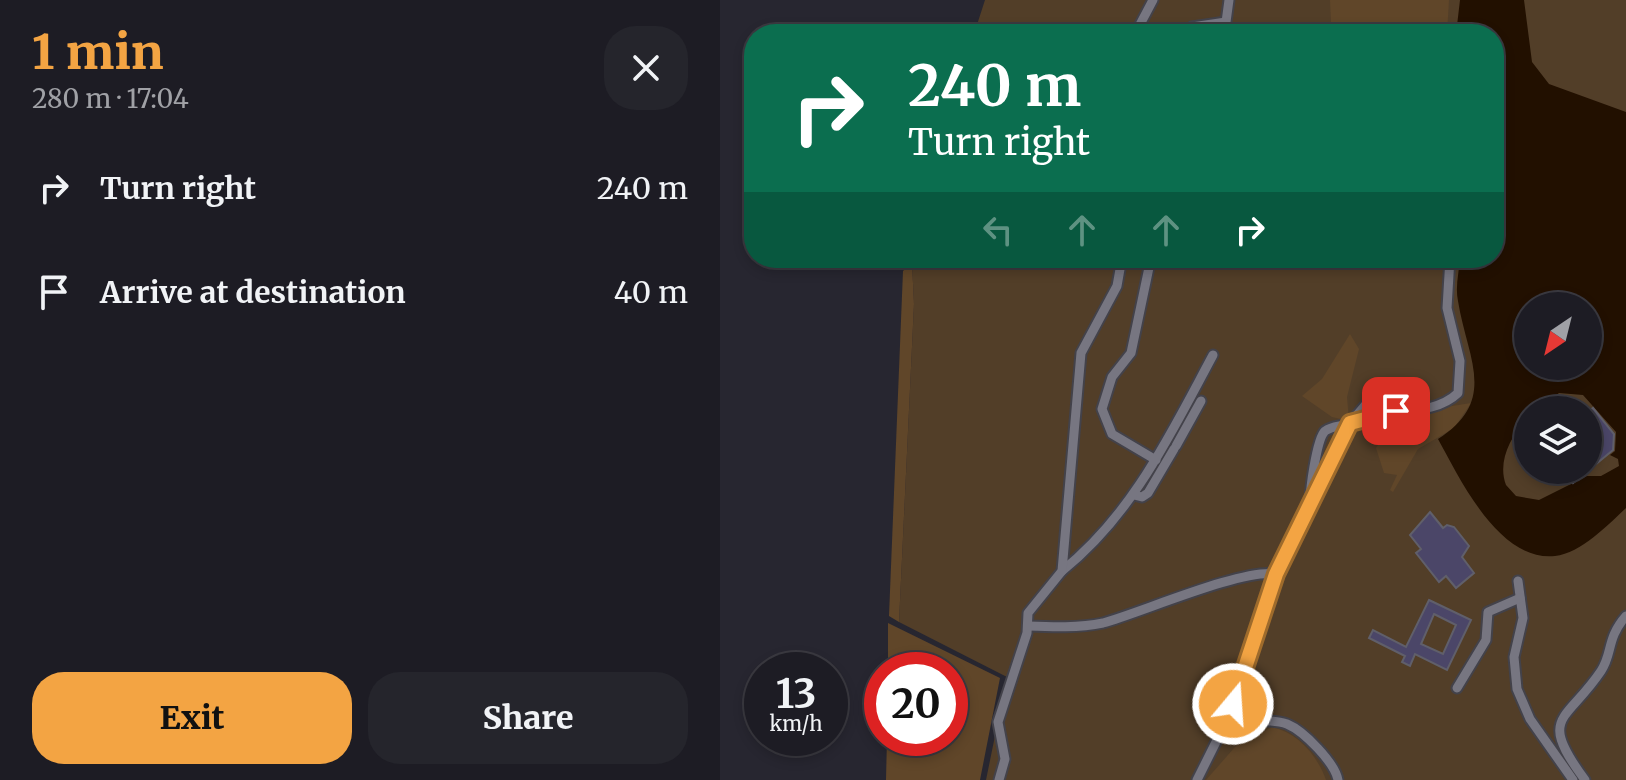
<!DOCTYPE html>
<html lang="en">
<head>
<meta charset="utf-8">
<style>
  :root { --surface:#1d1c24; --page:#25252c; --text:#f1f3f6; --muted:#a0a1a6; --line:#3b3a41; --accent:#f3a443 }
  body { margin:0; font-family:Merriweather,serif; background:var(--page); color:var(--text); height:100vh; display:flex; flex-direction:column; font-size:30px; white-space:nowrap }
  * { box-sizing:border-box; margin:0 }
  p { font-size:26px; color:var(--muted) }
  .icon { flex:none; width:44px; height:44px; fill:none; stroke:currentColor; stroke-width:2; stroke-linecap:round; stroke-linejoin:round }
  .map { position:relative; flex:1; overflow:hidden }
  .panel { display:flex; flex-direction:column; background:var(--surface); width:720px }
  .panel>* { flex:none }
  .hud { position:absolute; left:24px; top:24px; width:760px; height:244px; border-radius:32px; box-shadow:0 4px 12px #0003,0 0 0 2px var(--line); background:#0b6e4f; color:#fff; overflow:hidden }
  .needle { width:52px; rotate:215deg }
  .controls { position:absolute; left:794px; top:292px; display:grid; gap:16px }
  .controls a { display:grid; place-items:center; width:88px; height:88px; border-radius:50%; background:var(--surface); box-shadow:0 4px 12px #0003,0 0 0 2px var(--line); font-size:40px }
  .speed { position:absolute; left:24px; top:652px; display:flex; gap:16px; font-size:40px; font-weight:700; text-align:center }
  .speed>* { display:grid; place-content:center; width:104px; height:104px; border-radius:50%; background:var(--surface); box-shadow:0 4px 12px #0003,0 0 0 2px var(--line); line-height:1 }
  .speed small { font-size:20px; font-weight:400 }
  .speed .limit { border:12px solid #d22; background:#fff; color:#111 }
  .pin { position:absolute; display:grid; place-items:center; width:68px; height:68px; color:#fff; margin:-34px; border-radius:16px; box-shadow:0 4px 12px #0006 }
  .me { position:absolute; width:88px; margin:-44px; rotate:18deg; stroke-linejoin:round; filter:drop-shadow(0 0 6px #0008) }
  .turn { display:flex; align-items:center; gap:28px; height:168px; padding:0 32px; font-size:36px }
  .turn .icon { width:104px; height:104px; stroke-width:2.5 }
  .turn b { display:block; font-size:56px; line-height:68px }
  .lanes { display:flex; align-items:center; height:76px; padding:0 32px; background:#0003; justify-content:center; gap:40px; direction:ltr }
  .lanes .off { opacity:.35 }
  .round { display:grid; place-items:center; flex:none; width:84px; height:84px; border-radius:32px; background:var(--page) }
  .summary { display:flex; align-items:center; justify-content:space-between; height:136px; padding:0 32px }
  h1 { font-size:48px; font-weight:800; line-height:60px; color:var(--accent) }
  .cta { display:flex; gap:16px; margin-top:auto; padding:16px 32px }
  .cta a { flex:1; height:92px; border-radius:32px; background:var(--accent); color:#111; font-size:32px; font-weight:800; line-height:92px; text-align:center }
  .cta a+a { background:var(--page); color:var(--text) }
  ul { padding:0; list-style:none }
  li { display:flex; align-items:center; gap:24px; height:104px; padding:0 32px }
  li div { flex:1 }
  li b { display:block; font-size:30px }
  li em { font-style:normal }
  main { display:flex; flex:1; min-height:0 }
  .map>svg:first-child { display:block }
</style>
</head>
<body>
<main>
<section class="panel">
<div class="summary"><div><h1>1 min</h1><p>280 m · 17:04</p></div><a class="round"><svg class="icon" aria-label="close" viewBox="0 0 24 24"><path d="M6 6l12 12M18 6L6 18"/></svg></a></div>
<ul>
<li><svg class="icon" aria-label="right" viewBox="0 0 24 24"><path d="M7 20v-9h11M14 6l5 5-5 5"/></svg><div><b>Turn right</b></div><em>240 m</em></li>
<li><svg class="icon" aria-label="arrive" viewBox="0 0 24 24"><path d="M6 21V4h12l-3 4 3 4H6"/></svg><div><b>Arrive at destination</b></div><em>40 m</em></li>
</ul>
<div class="cta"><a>Exit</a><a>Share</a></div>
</section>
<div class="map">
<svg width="906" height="780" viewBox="0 0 906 780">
  <rect width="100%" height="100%" fill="#272630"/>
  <path fill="#523e28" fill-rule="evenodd" d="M265 0H906V780H266L287 677 179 622 194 304 192 263 196 258H774V34H254ZM808 306H868V366H808ZM808 410H868V470H808Z"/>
  <g fill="#604629">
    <path d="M610 0H729L727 34H597L611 23Z"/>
    <path d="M192 263 194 304 179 622 169 616 183 271Z"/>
    <path d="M630 334 639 349 627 397 629 421 612 417 582 396 602 379Z"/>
    <path d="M751 403 734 428 698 449 673 492 670 490 677 475 664 473 656 448 666 433 683 425 682 414Z"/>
    <path d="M168 623 280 678 260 780H166L167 738H230V670H168Z"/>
    <path d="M552 727C578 733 597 755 606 780H486L515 747Z"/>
  </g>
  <path fill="#221000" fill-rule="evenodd" d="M740 0H804L812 62 829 84 906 112V508C888 525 861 553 835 556 779 562 740 479 718 439 779 400 747 358 738 301 735 286 739 273 740 258H774V34H736ZM808 306H868V366H808ZM839 393 863 395 896 432 895 451 890 455 898 459 899 466 881 476H867L819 500 796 496 786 485C777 461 791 436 808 417V410H817Z"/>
  <g fill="#4b4668" stroke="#605f6a" stroke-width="2" fill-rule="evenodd">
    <path d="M873 408 894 434 893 450 853 483 843 470H868V412Z"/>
    <path d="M710 512 723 528 727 525 734 527 749 546 742 557 754 573 736 588 726 576 719 582 696 553 701 549 690 535Z"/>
    <path d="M709 600 751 620 727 670 695 654 690 666 682 662 685 656 649 638 653 630 686 647ZM714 614 736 625 723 654 701 644Z"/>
  </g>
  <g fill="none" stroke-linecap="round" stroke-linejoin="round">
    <g stroke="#43424a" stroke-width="13">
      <g id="minor">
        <path d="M415 34 433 0"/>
        <path d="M461 34 472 27 506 22 509 0"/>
        <path d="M431 258 411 353 392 377 382 409 392 434 436 460"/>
        <path d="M632 421 648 402"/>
        <path d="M630 423C663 406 711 419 738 393L740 361 727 308 730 258"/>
        <path d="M456 446 481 401"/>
        <path d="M414 495 422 497 428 493 454 449"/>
        <path d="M342 571C413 514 450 435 493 355"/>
        <path d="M798 581 803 618 794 657 797 689 810 719 853 780"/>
        <path d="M308 626C332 627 359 628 383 623 420 613 523 568 556 574"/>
        <path d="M737 688 766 640 768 612 800 598"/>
        <path d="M513 704 528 719C541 722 555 719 567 724 584 731 615 763 618 780"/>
        <path d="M279 780 285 759 278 722 307 633 308 613 342 571 361 353 397 286 402 258"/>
        <path d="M477 780 510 714 556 574 630 423C622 427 613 425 605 431 597 438 588 496 591 506"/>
        <path d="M865 780C817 715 846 723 881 671 893 653 886 639 906 616"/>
      </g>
    </g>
    <use href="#minor" stroke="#777681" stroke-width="9"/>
  </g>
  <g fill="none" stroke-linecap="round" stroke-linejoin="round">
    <g stroke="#9e6b2c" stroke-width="20">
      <path id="route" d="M513 704 556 574 630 423 676 411"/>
    </g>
    <use href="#route" stroke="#f3a443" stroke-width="14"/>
  </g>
</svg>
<div class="controls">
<a><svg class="needle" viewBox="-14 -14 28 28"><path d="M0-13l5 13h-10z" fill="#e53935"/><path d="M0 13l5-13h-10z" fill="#a0a1a6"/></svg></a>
<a><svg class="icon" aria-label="layers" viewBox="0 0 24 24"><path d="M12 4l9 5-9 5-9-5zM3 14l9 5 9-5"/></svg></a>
</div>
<div class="speed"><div>13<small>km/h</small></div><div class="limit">20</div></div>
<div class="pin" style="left:676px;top:411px;background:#d93025"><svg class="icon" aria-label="arrive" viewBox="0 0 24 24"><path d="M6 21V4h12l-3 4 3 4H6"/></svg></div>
<svg class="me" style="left:513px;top:704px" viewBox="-20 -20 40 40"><circle r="17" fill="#f3a443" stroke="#fff" stroke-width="3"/><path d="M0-11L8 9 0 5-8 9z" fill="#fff"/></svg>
<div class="hud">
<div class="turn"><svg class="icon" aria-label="right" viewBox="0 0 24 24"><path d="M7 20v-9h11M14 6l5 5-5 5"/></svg><div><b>240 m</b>Turn right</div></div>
<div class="lanes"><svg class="icon off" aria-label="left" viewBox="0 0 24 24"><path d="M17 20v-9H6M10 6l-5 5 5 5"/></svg><svg class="icon off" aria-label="ahead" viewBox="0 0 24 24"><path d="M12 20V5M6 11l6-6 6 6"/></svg><svg class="icon off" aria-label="ahead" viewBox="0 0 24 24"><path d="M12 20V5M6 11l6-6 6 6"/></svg><svg class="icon" aria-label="right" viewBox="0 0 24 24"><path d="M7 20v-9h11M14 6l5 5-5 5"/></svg></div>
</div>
</div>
</main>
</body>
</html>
